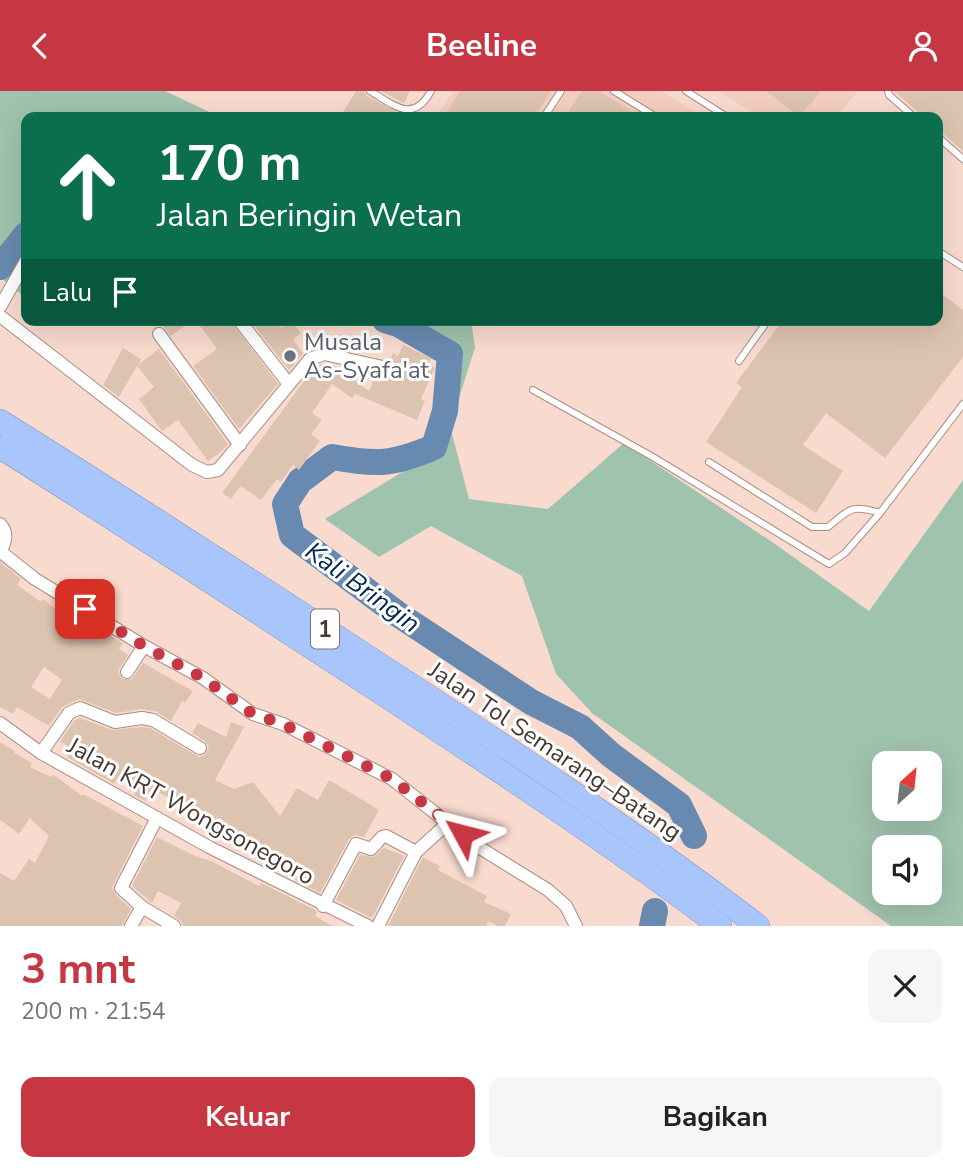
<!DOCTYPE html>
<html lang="id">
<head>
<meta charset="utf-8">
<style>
  :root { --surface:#fff; --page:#f6f6f6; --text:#202124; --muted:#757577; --accent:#c73743 }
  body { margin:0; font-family:"Nunito Sans",sans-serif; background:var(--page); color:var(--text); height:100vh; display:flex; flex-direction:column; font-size:26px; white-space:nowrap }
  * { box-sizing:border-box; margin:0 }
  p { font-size:23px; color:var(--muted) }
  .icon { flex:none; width:38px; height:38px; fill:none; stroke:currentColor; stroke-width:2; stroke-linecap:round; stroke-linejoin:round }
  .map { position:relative; height:835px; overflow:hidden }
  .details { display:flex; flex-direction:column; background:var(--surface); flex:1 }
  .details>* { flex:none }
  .top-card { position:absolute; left:21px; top:21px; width:922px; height:214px; border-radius:14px; box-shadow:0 7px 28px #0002; background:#0b6e4f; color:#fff; overflow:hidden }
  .needle { width:46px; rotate:27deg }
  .fabs { position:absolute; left:872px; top:660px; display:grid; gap:14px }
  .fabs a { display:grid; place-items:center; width:70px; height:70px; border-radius:14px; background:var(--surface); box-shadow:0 7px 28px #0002; font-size:35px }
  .pin { position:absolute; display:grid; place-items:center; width:60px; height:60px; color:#fff; margin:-30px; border-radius:14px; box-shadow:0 4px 10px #0006 }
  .me { position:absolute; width:77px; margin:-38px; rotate:308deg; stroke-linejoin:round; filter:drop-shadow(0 0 5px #0008) }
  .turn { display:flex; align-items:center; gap:24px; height:147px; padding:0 21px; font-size:32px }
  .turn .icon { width:91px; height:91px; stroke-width:2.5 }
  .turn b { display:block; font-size:49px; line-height:60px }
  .then { display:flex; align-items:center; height:66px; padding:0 21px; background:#0003; gap:14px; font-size:26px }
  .round { display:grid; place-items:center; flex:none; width:74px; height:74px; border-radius:14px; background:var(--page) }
  .head { display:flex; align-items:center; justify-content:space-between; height:119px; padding:0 21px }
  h1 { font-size:42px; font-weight:700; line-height:52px; color:var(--accent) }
  .action { display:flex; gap:14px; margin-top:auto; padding:14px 21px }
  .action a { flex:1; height:80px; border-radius:14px; background:var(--accent); color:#fff; font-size:28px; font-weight:700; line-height:80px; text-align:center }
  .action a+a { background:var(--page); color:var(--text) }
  header { display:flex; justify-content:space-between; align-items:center; height:91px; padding:0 21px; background:var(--accent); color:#fff; font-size:32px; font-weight:700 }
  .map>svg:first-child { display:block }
</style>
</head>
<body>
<header><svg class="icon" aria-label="back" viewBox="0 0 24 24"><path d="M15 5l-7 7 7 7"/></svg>Beeline<svg class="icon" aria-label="person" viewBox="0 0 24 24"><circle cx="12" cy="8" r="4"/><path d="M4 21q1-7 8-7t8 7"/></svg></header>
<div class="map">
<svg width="963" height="835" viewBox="0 0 963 835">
  <rect width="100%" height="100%" fill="#f9dacf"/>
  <g fill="#f4cebf">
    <path d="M453 0H661L703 26H436Z"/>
    <path d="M718 0H858L836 26H760Z"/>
  </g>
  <g fill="#a0c3ad" fill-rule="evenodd">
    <path d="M0 0H165L220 26H26V207L0 186Z"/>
    <path d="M393 229H471L475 257 450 335 469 408 548 418 624 352 775 453 869 520 963 389V835H891L592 622 556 583 522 485 431 435 379 466 325 428 409 377 434 329 439 273 436 259 412 237ZM884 672H929V718H884ZM884 756H929V802H884Z"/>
  </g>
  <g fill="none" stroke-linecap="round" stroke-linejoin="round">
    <g stroke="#688ab0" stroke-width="26">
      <path d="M0 176 26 144"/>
      <path d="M385 229 398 233 450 263 445 320 434 356C392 374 377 374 332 366L300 390 285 413 292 444 399 524 531 611 580 636 611 664 679 714 694 745"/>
      <path d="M652 835 655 820"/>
    </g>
  </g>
  <g fill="#ddc4b1" fill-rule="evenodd">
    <path d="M356 0H364L367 5 399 22 397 26H340Z"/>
    <path d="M381 0H410L404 12Z"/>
    <path d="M460 0H551L534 26H444Z"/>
    <path d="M582 0H599L641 26H565Z"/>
    <path d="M766 0H821L799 26Z"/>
    <path d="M894 0H963V60L938 38V26H924Z"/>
    <path d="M938 200 963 219V266L885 367 826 322 803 354 843 380 816 422 706 351 742 296 736 292 783 229H938Z"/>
    <path d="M172 229H193L171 245 163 235Z"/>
    <path d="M196 229H230L278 293 239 338 193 275 217 258Z"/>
    <path d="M250 229H276L281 237 292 230 301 242 293 248 303 263 289 279Z"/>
    <path d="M403 254 431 267 428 274 435 277 421 308 425 310 417 329 355 303 352 307 332 293 312 322 322 329 311 343 320 350 299 379 293 374 281 391 277 388 261 409 241 395 231 408 222 402 315 275 325 272 333 274 369 300 374 288 380 291 382 285 390 281 391 274 389 270 393 262 398 265Z"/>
    <path d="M123 257 141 268 138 274 159 258 228 353 222 360 208 370 178 329 162 340 139 308 154 296 137 275 119 306 103 294Z"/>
    <path d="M0 471 21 488 17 494 41 511 43 508 87 543 88 541 101 549 106 542 123 552 119 558 128 564 118 580 122 588H132L143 572 193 600 185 612 182 610 171 630 155 620 141 618 116 622 79 608 62 616 49 635 17 616 13 623 0 616ZM44 576 62 589 50 608 31 596Z"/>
    <path d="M80 627 112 639 142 636 150 637 199 666 205 664 209 656 205 650 192 642 198 632 226 646 231 631 244 636 215 689 234 698 253 691 280 725 297 697 318 709 329 689 379 719 364 746 355 744 349 748 320 802 287 785 295 771 200 729 203 723 151 698 145 710 134 704 137 699 117 688 114 693 67 666 72 658 60 650 75 629Z"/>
    <path d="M0 651 15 660 14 662 32 672 30 676 51 686 54 684 82 705 83 703 143 735 112 796 115 803 131 818 122 835H0V782L14 790 29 768 35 772 49 745 30 727 19 743 0 729Z"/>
    <path d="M157 746 195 765 211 770 259 795 261 792 315 819 317 821 315 825 332 835H183L181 830 174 825 181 812 158 800 152 812 132 795Z"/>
    <path d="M384 757 404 765 372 827 336 809 360 764 374 766Z"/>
    <path d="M423 766 440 775 438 779 487 805 484 811 511 823 505 835H498L488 830 486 835H388Z"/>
  </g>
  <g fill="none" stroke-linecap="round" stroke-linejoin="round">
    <g stroke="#ab8e84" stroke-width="8">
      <g id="lane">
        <path d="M370 0C394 14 413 33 431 0"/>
        <path d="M614 0 656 26"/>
        <path d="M686 0 727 26"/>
        <path d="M888 0 889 4 914 26"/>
        <path d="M544 26 561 0"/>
        <path d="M938 46 963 68"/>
        <path d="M938 160 963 176"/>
        <path d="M739 270 768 229"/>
        <path d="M533 299 653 366 829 473 845 462 880 422"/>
        <path d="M709 371 812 436H828C850 418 851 413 880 422L963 313"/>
      </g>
    </g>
    <g stroke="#ab8e84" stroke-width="14">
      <g id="street">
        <path d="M0 216 26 170"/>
        <path d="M0 225 192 374 207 381 218 379 310 268 324 263 383 276"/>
        <path d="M239 229 288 292"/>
        <path d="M159 243 240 354"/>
        <path d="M0 433C9 442 5 452 0 462"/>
        <path d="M1 461 35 488 144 555 127 581"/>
        <path d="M144 555 203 587 253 623 283 633 392 688 477 755 548 799 566 815 576 835"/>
        <path d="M0 632 41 662 209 756 368 835"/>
        <path d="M41 662 69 622 80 617 115 631 142 627 153 629 200 657"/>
        <path d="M157 727 121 797 142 816 174 835"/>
        <path d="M416 761 448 732"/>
        <path d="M323 815 356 753 371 758 382 746 386 745 416 761 378 835"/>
        <path d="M131 835 142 816"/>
      </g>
    </g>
    <g stroke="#8594b6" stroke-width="24">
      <g id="highway">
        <path d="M0 330C126 409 250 489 374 570 505 655 634 740 758 835"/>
        <path d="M0 356C129 437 256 520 383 603 497 678 611 753 720 835"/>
      </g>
    </g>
    <use href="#lane" stroke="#fff" stroke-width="6"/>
    <use href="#street" stroke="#fff" stroke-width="12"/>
    <use href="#highway" stroke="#a8c5fc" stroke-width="23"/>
  </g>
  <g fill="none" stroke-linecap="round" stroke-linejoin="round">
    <path stroke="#c73743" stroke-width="12" stroke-dasharray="0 21.6" d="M85 518 144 555 203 587 253 623 283 633 392 688 463 743"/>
  </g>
  <circle fill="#6b7280" stroke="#fff" stroke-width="2.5" cx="290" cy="265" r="7"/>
  <g text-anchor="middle" stroke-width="6" stroke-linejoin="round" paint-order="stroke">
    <rect fill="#fff" stroke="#7d7471" stroke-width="2" x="311" y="518.5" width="28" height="39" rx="5"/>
    <g font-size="23" font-weight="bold" fill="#453934">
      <text x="325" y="546">1</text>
    </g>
    <g font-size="24" fill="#5b616d" stroke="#fff" text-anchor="start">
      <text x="304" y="259">Musala<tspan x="304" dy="28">As-Syafa'at</tspan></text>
    </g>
    <g font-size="24" fill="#453934" stroke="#fff">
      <text transform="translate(555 660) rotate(34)" y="8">Jalan Tol Semarang–Batang</text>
      <text transform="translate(191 720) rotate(29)" y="8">Jalan KRT Wongsonegoro</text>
    </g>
    <g font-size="26" font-style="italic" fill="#03294f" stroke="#fff">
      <text transform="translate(363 496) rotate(36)" y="9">Kali Bringin</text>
    </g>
  </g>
</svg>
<div class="fabs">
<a><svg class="needle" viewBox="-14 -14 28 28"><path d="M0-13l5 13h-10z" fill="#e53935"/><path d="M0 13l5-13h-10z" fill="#757577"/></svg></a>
<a><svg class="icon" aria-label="sound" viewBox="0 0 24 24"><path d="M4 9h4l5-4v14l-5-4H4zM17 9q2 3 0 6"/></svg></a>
</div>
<div class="pin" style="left:85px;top:518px;background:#d93025"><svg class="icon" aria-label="arrive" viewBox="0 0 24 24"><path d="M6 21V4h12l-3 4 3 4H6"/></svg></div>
<svg class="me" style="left:463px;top:743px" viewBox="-20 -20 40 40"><path d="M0-17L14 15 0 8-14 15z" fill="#c73743" stroke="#fff" stroke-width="4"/></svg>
<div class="top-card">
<div class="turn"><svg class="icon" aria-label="ahead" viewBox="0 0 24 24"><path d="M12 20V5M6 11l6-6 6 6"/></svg><div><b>170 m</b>Jalan Beringin Wetan</div></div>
<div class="then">Lalu<svg class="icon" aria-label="arrive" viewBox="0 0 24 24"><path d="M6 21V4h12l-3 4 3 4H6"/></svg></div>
</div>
</div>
<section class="details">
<div class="head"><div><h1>3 mnt</h1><p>200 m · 21:54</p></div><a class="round"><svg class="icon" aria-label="close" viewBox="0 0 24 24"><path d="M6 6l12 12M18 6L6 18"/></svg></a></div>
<div class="action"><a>Keluar</a><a>Bagikan</a></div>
</section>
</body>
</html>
